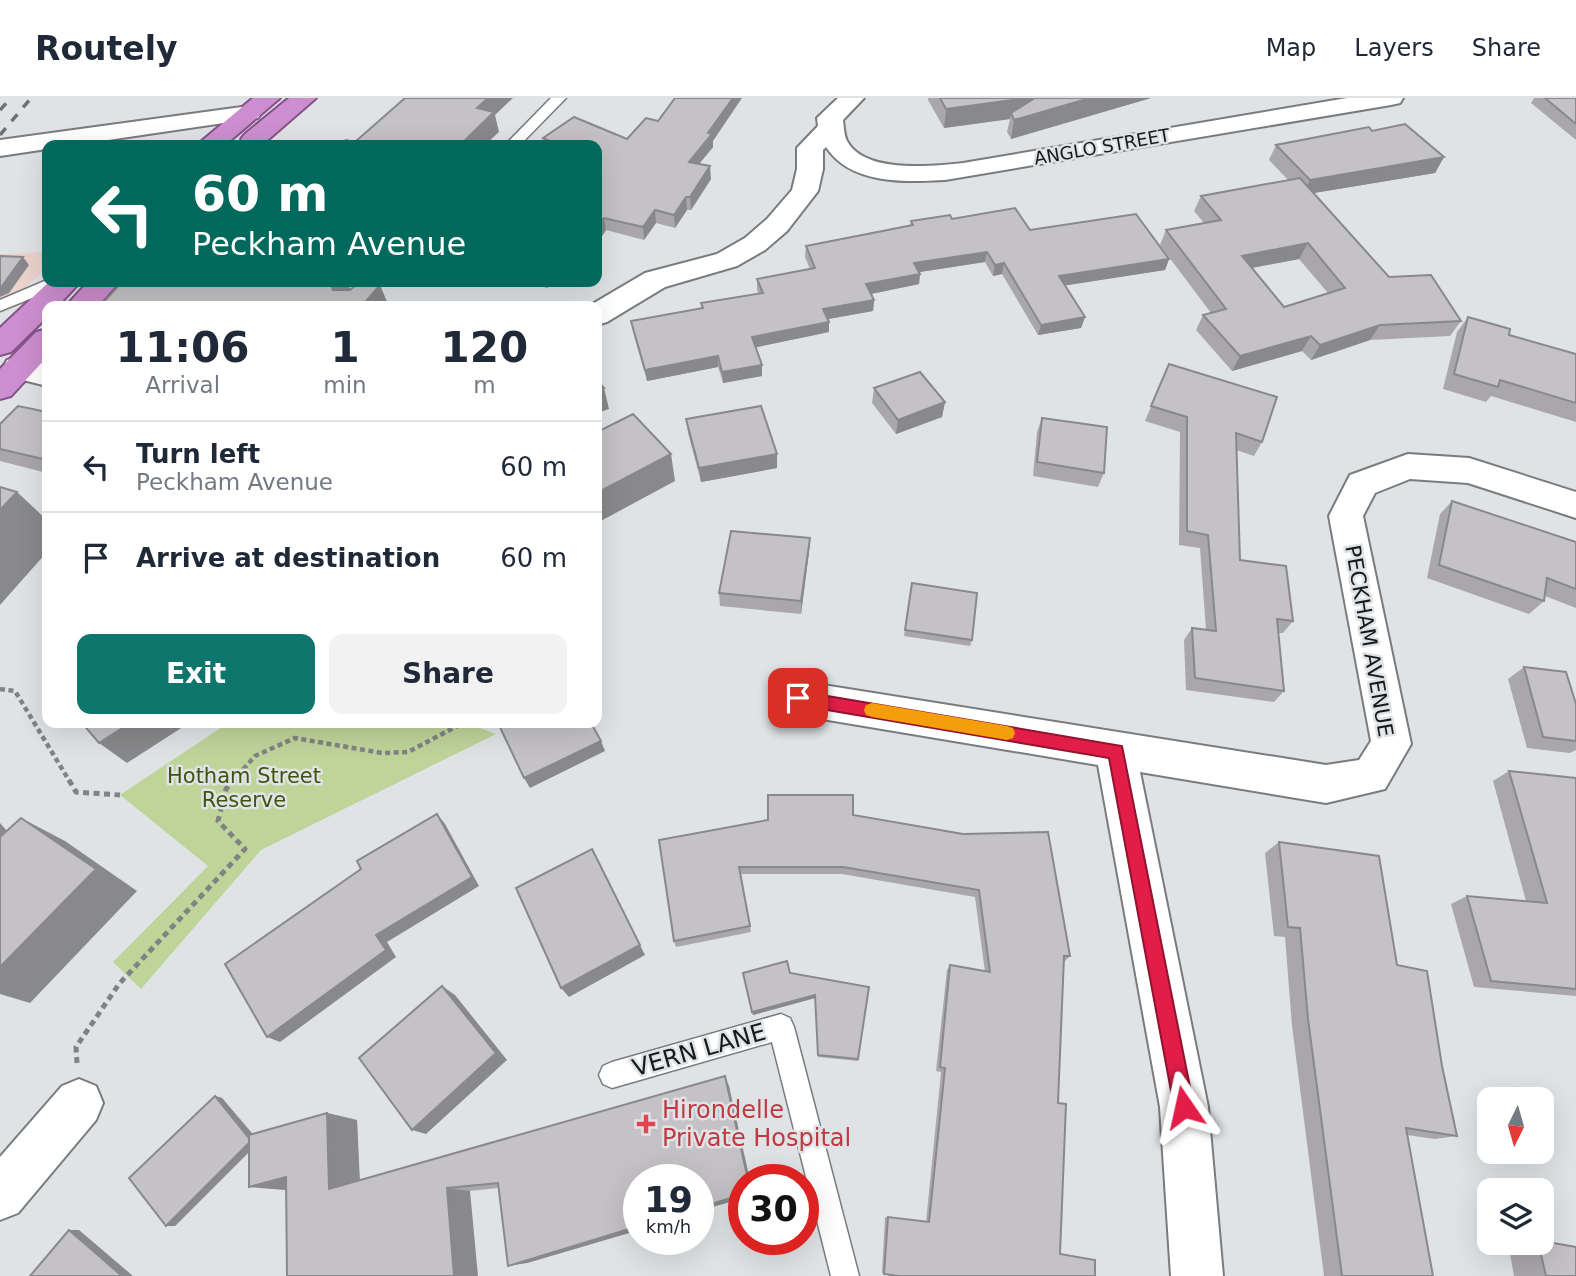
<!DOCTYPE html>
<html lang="en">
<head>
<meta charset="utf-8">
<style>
  :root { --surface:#fff; --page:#f2f2f3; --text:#1f2937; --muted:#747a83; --line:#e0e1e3; --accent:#0f766e }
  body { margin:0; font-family:"DejaVu Sans",sans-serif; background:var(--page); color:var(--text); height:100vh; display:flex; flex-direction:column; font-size:26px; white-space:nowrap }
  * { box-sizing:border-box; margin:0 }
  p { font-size:23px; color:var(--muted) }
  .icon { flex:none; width:38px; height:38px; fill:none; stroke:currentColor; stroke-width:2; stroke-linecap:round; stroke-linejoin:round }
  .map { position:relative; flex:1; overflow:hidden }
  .sheet { position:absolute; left:42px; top:203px; width:560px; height:427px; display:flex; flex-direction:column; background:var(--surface); border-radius:14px; box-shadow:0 7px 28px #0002 }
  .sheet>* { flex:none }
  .banner { position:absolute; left:42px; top:42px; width:560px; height:147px; border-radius:14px; box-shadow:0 7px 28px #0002; background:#00695c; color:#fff; overflow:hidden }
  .needle { width:46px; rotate:185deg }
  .controls { position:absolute; left:1477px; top:989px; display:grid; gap:14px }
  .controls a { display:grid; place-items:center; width:77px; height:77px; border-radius:14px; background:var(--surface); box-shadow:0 7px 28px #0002; font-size:35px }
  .speed { position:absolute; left:623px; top:1066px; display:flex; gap:14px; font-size:35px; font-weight:700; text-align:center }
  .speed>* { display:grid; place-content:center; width:91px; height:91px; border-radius:50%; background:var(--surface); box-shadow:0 7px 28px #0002; line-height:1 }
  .speed small { font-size:18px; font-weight:400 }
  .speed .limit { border:10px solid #d22; background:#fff; color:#111 }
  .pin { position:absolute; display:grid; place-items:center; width:60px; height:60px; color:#fff; margin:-30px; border-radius:14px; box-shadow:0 4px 10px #0006 }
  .me { position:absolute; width:77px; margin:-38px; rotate:349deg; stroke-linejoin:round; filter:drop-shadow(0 0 5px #0008) }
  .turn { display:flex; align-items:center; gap:24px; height:147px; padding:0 35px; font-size:32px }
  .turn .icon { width:91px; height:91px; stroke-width:2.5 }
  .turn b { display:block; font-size:49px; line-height:60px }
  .eta { display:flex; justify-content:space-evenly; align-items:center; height:119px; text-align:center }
  .eta b { font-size:42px; font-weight:700; line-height:49px }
  .cta { display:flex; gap:14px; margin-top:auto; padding:14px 35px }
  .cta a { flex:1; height:80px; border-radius:14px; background:var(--accent); color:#fff; font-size:28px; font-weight:700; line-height:80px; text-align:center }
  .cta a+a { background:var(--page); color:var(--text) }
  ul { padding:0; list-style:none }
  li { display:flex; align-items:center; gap:21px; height:91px; padding:0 35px; border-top:2px solid var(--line) }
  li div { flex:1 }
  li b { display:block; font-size:26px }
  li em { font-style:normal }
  header { display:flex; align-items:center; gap:42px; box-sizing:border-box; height:98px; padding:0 35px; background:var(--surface); border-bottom:2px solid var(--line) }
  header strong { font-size:33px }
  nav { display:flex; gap:38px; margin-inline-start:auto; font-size:24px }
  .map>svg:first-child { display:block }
</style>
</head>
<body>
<header>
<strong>Routely</strong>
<nav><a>Map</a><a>Layers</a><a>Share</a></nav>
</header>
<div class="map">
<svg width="1576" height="1178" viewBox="0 0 1576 1178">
  <rect width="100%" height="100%" fill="#e0e3e6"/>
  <path fill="#ecd2cd" d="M47 154V169L0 214V156Z"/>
  <path fill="#bfd499" d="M228 625H466L496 636 261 752 141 891 113 864 208 768 120 697Z"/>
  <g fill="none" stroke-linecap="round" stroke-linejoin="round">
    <g stroke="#797b7e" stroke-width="3">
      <g id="service">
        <path d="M551 0H566L520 47H505Z"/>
        <path d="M47 182 64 184 62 188 0 213V202Z"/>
        <path d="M781 916 790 920 794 929 859 1178H831L772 944 612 990 603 986 599 977 603 968 612 964Z"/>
      </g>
    </g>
    <g stroke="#797b7e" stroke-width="4">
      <g id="minor">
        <path d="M838 0H864L843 22C844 29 844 37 847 43 865 76 932 68 963 65L1347 0H1403L1400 5 1391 7 945 82C905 84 851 87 826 49L823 52V71L818 93 787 133 765 152 737 168 665 189 607 224 597 227V208H589L645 175 717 156 745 140 767 121 792 92 797 71V50L818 28 817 20Z"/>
        <path d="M249 8 258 10 261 15 258 20 74 47H47V51L0 58V42Z"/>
        <path d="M18 259 47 266V288L7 278 3 270 7 262Z"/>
        <path d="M1408 356 1469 360 1576 394V420L1468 385 1410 381 1375 395 1363 418 1411 646 1385 691 1326 705 1140 674 1208 1009 1223 1178H1171L1160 1009 1098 667 798 617 784 612 779 600 784 588 798 583 1326 667 1359 662 1371 643 1329 418 1350 377Z"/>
        <path d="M79 981 96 988 103 1005 96 1022 18 1115 0 1122V1059L62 988Z"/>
      </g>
    </g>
    <g stroke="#845288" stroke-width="4">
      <g id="trunk">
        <path d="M253 0H280L225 47H197Z"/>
        <path d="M289 0H316L263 46H245L241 41 245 36Z"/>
        <path d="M49 184H80L58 208H47V219L11 254 0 257V230Z"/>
        <path d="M88 184H119L98 208H66Z"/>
        <path d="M47 231V259L11 298 0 301V271L36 234Z"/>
      </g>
    </g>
    <g stroke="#808385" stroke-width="4.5" stroke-dasharray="5 3.5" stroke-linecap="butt">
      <path d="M0 591 15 593 70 684"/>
      <path d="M232 684 255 658 295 640 382 655 408 654 463 625"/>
    </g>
    <g stroke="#808385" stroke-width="5" stroke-dasharray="6 4.5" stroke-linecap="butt">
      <path d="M69 682 76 694 120 697"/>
      <path d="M77 965 76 949 119 886 245 751 218 723 226 691 234 682"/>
    </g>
    <use href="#service" fill="#fff" fill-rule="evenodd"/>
    <use href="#minor" fill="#fff" fill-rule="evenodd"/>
    <use href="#trunk" fill="#cc8ecf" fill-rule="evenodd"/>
    <g stroke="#6f7072" stroke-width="3.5" stroke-dasharray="9 9" stroke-linecap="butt">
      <path d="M0 12 11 0"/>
      <path d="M0 37 31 0"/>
    </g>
  </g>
  <g fill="#a9a7a9" fill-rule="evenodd">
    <path d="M928 0H1151L1011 41 1007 34 1010 21 944 30 928 2Z"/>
    <path d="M1534 0H1576V42L1531 5Z"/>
    <path d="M1372 33 1444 59 1435 75 1313 95 1389 179 1461 223 1450 238 1370 242 1311 262 1302 253 1232 273 1196 232 1203 217 1211 215 1160 147 1166 132 1204 125 1194 113 1201 98 1288 82 1269 62 1276 47ZM1299 161 1328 195 1284 209 1252 170Z"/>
    <path d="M543 40 713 43V49L699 66 711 81 691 112H687L675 130 656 125 644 142 606 132 597 146V47H544Z"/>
    <path d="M952 121 1030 132 1169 161 1165 172 1065 187 1085 219 1081 230 1038 237 1002 176 993 178 985 164 920 174 919 186 871 196 874 202 873 213 828 221 829 234 756 249 762 278 723 285 718 269 647 283 633 234 631 223 702 210 701 205 759 196 757 192V181L810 171 805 159 806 148 910 127 911 123Z"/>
    <path d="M527 184H553L547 190Z"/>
    <path d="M1468 219 1509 237 1576 256V324L1491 298 1486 304 1443 291 1457 234Z"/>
    <path d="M1169 266 1262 344 1254 358 1236 352 1240 462 1293 523 1283 535H1278L1284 593 1274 604 1186 592 1184 542 1192 530 1206 532 1200 450 1179 447 1180 334 1145 323Z"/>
    <path d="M874 290 945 304 942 319 896 336 872 305Z"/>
    <path d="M47 314V375L0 363V326Z"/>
    <path d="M1042 320 1104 375 1098 389 1033 378 1037 334Z"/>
    <path d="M686 321 777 370 701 384 688 335Z"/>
    <path d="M1452 403 1576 444V510L1545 498 1544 503 1529 516 1427 480 1440 416Z"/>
    <path d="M810 440 809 454 801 516 720 508 719 495Z"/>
    <path d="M912 485 972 542 970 548 904 538Z"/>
    <path d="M1524 569 1576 606V652L1570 655 1527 650 1508 581Z"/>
    <path d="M1509 673 1576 680V898L1474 889 1451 806 1467 798 1526 803 1493 683Z"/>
    <path d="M853 717 963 736 1070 858 1064 864 1058 1005 884 1176 882 1175 885 1119 926 1124 941 974 936 973 947 872 950 867 985 874 975 799 842 776H741L751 834 676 849 674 843 659 742Z"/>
    <path d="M1279 744 1397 867 1442 968 1457 1038 1435 1041 1407 1037 1433 1178H1324L1292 928 1285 839 1274 838 1265 755Z"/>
    <path d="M743 875H790L869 889 858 963 818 959 815 900 753 917Z"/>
    <path d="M729 988 744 1100 698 1113V1082H639V1132L527 1165 498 1090 470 1093 285 1092 249 1054 175 1128H166L215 998 222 1000 253 1036 327 1015 357 1022 360 1082Z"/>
    <path d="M1508 1144H1542L1576 1178H1514Z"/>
  </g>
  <g fill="#89888a">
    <path d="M488 0H513L495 17 499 34 485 47H460L477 10Z"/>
    <path d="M733 0H742L713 43V49L690 77 689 64Z"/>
    <path d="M1028 0H1151L1011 41 1014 22 1011 15 1010 21 944 30 946 11Z"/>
    <path d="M1444 59 1435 75 1302 97 1310 82Z"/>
    <path d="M710 68 711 81 691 112 690 99Z"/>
    <path d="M686 99 687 112 675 130 674 117Z"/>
    <path d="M655 112 656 125 644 142 643 129Z"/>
    <path d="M604 120 606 132 597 146V129Z"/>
    <path d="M1308 145 1299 161 1235 173 1242 158Z"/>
    <path d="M987 154 985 164 913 175 914 165Z"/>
    <path d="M23 159 29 167 9 195 0 199V189Z"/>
    <path d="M1169 161 1165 172 1056 189 1059 178Z"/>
    <path d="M1004 165 1002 176 993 178 995 167Z"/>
    <path d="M920 176 919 186 866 197V186Z"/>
    <path d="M335 184H347L352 195 340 206 331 187Z"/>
    <path d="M546 184H553L547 190Z"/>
    <path d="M380 187 388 206 386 208H362Z"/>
    <path d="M874 202 873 213 823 222V211Z"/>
    <path d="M1085 219 1081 230 1038 237 1041 227Z"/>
    <path d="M829 224V234L753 250 752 239Z"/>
    <path d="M1380 227 1370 242 1311 262 1320 247Z"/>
    <path d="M1311 238 1302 253 1232 273 1240 258Z"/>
    <path d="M718 258V269L647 283 645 272Z"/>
    <path d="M762 267V278L723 285 722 274Z"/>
    <path d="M604 290 609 311 597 315V292Z"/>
    <path d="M945 304 942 319 896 336 898 322Z"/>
    <path d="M671 356 675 383 597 425V395Z"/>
    <path d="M777 356V370L701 384 699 370Z"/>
    <path d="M17 394 47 422V454L0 507V412Z"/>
    <path d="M810 440 809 454 801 516V503Z"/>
    <path d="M130 625H189L127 665 99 645Z"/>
    <path d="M601 643 605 653 530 690 524 680Z"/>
    <path d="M437 716 445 726 479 788 387 844 396 859 280 944 267 939 376 837Z"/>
    <path d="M21 720 65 743 137 793 30 905 0 896V869Z"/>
    <path d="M0 725 7 733 0 738Z"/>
    <path d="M598 764 645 857 569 899 561 890Z"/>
    <path d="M442 888 455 897 507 962 426 1036 412 1032Z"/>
    <path d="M815 897V900L753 917 752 914Z"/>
    <path d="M725 978 729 988 750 1082H748Z"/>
    <path d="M215 998 222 1000 259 1044 175 1128H166Z"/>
    <path d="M327 1015 357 1022 360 1093 329 1091Z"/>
    <path d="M286 1079 320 1082 285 1092 249 1089Z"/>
    <path d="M447 1090 470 1093 478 1178H454Z"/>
    <path d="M744 1096V1100L698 1113V1110Z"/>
    <path d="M639 1128V1132L527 1165 508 1168Z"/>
    <path d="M69 1132H79L133 1178H122Z"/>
  </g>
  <g fill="#c4c2c5" stroke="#89888a" stroke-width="2" fill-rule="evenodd">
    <path d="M405 0H488L477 10 494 14 460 47H340L346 42 355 44Z"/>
    <path d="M675 0H733L708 35 712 36 689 64 710 68 690 99H686L674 117 655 112 643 129 604 120 597 129V47H558L543 40 574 19 627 41 646 20 658 23Z"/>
    <path d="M940 0H1028L946 11Z"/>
    <path d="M1035 0H1090L1014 22 1011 15Z"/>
    <path d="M1545 0H1576V26Z"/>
    <path d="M1405 26 1444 59 1310 82 1276 47 1369 29 1372 33Z"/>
    <path d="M1300 80 1389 179 1431 177 1461 223 1380 227 1320 247 1311 238 1240 258 1203 217 1226 211 1166 132 1221 122 1201 98ZM1308 145 1345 190 1284 209 1242 158Z"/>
    <path d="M1015 110 1030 132 1136 116 1169 161 1059 178 1085 219 1041 227 1004 165 995 167 987 154 914 165 920 176 866 186 874 202 823 211 829 224 752 239 762 267 722 274 718 258 645 272 631 223 703 210 701 205 763 195 757 181 815 170 806 148 913 127 911 123 950 117 952 121Z"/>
    <path d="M0 158 23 159 2 188 0 189Z"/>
    <path d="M122 184H335L331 187 333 192H350L359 184H370L380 187 362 208H174L164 205 162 208H100Z"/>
    <path d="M1468 219 1510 231 1509 237 1576 256V305L1500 282 1498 289 1454 276Z"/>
    <path d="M1169 266 1277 299 1262 344 1236 335 1240 462 1286 468 1293 523 1277 521 1284 593 1195 580 1192 530 1216 533 1208 437 1187 433V319L1151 308Z"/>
    <path d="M920 274 945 304 898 322 874 290Z"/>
    <path d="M597 282 604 290 597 292Z"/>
    <path d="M18 308 47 314V362L0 351V326Z"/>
    <path d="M761 308 777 356 699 370 686 321Z"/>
    <path d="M633 316 671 356 597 395V334Z"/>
    <path d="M1042 320 1107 329 1104 375 1037 364Z"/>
    <path d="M0 389 17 394 0 412Z"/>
    <path d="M1452 403 1576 444V491L1547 480 1544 503 1439 467Z"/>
    <path d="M731 433 810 440 801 503 719 495Z"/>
    <path d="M912 485 977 495 972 542 905 532Z"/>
    <path d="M1524 569 1566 574 1576 606V643L1543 639Z"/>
    <path d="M82 625H130L99 645Z"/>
    <path d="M498 625H591L601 643 524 680Z"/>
    <path d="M1509 673 1576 680V891L1491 883 1467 798 1547 805Z"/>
    <path d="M768 697H853V717L963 736 1048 734 1070 858H1064L1058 1005 1066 1006 1060 1156 1095 1162V1178H899L884 1176 888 1119 929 1124 945 970 940 969 950 867 990 874 979 792 843 769H739L750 828 674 843 659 742 768 722Z"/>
    <path d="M437 716 472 779 376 837 386 852 267 939 225 866 361 771 357 763Z"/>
    <path d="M21 720 96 771 0 869V739Z"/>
    <path d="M1279 744 1379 758 1397 867 1427 873 1442 968 1457 1038 1406 1030 1433 1178H1342L1308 921 1300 830 1288 829Z"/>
    <path d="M592 751 640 847 561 890 516 790Z"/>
    <path d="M787 863 790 875 869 889 858 961 818 957 815 897 752 914 743 875Z"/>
    <path d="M442 888 496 955 412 1032 359 960Z"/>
    <path d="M725 978 748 1082H744V1096L698 1110V1082H639V1128L508 1168 498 1085 447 1090 454 1178H287L286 1079 249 1089V1037L327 1015 329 1091Z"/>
    <path d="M215 998 249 1040V1045L166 1128 129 1080Z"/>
    <path d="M69 1132 122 1178H30Z"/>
    <path d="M1542 1143 1576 1149V1178H1546L1538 1144H1542Z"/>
  </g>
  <path fill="#e11d48" stroke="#92132f" stroke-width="2" d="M798 593 1122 648 1194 1009 1191 1016 1184 1019 1177 1016 1174 1009 1109 660 798 607 793 604 790 600 793 595Z"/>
  <path fill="#f59e0b" d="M872 605 1007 628 1013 630 1015 635 1013 640 1007 642 872 619 866 617 864 612 866 607Z"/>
  <path fill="#e0444e" stroke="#e0e3e6" stroke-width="2.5" d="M642.5 1015.5h7v7h7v7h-7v7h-7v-7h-7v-7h7z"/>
  <g text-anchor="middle" stroke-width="5" stroke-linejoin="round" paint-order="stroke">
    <g font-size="18" fill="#171819" stroke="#e0e3e6">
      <text transform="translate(1102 49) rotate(-10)" y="6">ANGLO STREET</text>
    </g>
    <g font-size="21" fill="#171819" stroke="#e0e3e6">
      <text transform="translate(1369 543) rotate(80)" y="7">PECKHAM AVENUE</text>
    </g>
    <g font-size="21" fill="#405310" stroke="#e0e3e6">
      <text x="244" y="685">Hotham Street<tspan x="244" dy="24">Reserve</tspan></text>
    </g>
    <g font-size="24" fill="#171819" stroke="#e0e3e6">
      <text transform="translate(699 952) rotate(-16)" y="8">VERN LANE</text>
    </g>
    <g font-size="24" fill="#be3a42" stroke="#e0e3e6" text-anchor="start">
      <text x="662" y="1020">Hirondelle<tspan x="662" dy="28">Private Hospital</tspan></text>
    </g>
  </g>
</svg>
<div class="controls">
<a><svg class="needle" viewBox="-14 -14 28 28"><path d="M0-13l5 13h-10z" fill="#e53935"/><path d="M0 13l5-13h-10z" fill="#747a83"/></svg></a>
<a><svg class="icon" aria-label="layers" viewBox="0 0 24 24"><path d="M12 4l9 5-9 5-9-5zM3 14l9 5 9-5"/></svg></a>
</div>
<div class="speed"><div>19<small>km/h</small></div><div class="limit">30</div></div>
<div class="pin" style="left:798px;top:600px;background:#d93025"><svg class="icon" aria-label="arrive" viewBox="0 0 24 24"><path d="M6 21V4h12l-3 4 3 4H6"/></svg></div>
<svg class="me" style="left:1184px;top:1009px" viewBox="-20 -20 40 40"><path d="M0-17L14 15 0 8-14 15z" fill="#e11d48" stroke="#fff" stroke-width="4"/></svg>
<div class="banner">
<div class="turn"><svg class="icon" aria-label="left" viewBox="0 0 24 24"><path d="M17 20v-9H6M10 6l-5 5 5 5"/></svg><div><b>60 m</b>Peckham Avenue</div></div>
</div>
<section class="sheet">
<div class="eta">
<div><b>11:06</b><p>Arrival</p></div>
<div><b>1</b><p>min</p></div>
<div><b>120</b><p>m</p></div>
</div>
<ul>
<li><svg class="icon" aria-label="left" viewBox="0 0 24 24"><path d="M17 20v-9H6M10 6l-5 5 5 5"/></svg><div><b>Turn left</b><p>Peckham Avenue</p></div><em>60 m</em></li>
<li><svg class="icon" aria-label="arrive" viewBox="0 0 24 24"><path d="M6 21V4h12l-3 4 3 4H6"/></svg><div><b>Arrive at destination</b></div><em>60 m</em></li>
</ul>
<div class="cta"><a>Exit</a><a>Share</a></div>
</section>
</div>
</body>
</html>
